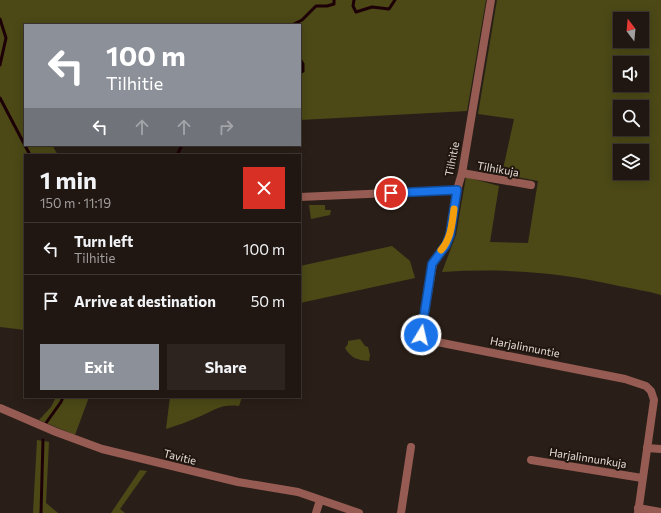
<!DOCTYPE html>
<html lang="en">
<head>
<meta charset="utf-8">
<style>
  :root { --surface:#201712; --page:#2d2420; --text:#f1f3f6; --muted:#a29f9f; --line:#3d3632; --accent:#8c9099 }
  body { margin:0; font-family:Commissioner,sans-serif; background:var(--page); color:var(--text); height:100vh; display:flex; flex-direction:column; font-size:15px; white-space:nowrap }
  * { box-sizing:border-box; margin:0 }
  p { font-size:13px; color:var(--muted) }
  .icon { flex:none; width:22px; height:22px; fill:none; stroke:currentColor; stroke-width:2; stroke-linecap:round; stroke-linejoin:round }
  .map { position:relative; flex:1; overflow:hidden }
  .details { position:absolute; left:24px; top:154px; width:277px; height:244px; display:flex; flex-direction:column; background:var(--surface); border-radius:0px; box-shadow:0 2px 10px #0003,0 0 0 1px var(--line) }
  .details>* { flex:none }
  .guide { position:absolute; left:24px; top:24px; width:277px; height:122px; border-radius:0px; box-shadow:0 2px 10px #0003,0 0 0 1px var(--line); background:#8c9099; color:#fff; overflow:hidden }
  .needle { width:26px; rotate:344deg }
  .tools { position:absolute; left:613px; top:12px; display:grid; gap:8px }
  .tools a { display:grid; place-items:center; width:36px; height:36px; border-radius:0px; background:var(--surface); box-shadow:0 2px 10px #0003,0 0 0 1px var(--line); font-size:20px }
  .pin { position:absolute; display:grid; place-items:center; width:34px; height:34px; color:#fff; margin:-17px; border:2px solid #fff; border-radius:50%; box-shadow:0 1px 4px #0007 }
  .me { position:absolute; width:44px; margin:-22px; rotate:9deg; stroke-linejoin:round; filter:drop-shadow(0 0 3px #0008) }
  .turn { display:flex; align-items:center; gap:14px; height:84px; padding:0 16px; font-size:18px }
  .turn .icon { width:52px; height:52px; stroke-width:2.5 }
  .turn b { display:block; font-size:28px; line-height:34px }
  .lanes { display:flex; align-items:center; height:38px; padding:0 16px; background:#0003; justify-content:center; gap:20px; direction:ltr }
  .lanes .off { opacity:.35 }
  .round { display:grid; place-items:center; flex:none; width:42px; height:42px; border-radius:0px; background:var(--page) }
  .head { display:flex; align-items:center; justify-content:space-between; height:68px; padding:0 16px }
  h1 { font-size:24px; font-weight:700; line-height:30px }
  .primary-button { display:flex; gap:8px; margin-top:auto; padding:8px 16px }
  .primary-button a { flex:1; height:46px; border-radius:0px; background:var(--accent); color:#fff; font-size:16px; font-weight:700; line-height:46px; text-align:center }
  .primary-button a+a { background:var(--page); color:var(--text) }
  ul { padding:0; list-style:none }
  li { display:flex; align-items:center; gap:12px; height:52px; padding:0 16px; border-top:1px solid var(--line) }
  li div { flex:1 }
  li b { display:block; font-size:15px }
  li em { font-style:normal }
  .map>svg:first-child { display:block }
</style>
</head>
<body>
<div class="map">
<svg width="661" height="513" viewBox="0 0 661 513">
  <rect width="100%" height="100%" fill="#2a1f18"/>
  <g fill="#4c4917" fill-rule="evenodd">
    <path d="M0 0H486L467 111 300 120V25H25V145H52L58 155H25V330L0 327Z"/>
    <path d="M497 0H661V295C648 291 633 289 619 286 560 272 502 268 442 272L456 235 466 177 499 186 490 242 528 243 538 181 502 174 514 119 478 114ZM620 19H642V41H620ZM620 63H642V85H620ZM620 107H642V129H620ZM620 151H642V173H620Z"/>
    <path d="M309 205H325V210H331L330 215 311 219Z"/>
    <path d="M392 246 410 261 415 278 300 303V266Z"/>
    <path d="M360 339 365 346 368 347 370 355 369 361C357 360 351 358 345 348L348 344V341Z"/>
    <path d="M56 397H89L75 435 39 420 51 407Z"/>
    <path d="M170 397H242L239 406C221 404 217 409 201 416 190 421 178 425 166 429Z"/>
    <path d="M37 440 49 442 46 503 58 513H33Z"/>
    <path d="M140 470 147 471 120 509 125 513H111Z"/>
  </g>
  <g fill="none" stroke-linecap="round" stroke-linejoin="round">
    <g stroke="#1d0007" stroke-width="3">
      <path d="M354 0 353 6 356 12 372 7 389 9 395 0"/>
      <path d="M0 19 6 38 0 65"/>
      <path d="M292 25 302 20 316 6H327L334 4V0"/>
      <path d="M300 59 303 64V71L300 73"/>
      <path d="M0 98 30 155"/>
      <path d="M177 155 182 145"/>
      <path d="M46 423 61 402 63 397"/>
      <path d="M41 513 43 440"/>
    </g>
    <g stroke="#965c53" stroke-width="8">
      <path d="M462 173 531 185"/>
      <path d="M457 190 450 235 446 245 433 264 421 335 422 339 625 379 646 386 651 391 654 400 638 513"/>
      <path d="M300 197 457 190 462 173 491 0"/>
      <path d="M0 408 56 432 102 449 238 482 298 492 359 513"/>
      <path d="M647 448 661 449"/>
      <path d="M531 460 642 478"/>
      <path d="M638 508 661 512"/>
      <path d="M316 513 320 500"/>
      <path d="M401 513 411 447"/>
    </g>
  </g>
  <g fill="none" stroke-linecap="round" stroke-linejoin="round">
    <g stroke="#114b97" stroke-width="10">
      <path id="route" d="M391 193 457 190 450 235 446 245 432 264 421 335"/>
    </g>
    <use href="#route" stroke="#1a73e8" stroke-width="7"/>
    <path stroke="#f59e0b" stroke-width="7" d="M441 250C451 239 452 224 454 209"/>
  </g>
  <g text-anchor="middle" stroke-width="4" stroke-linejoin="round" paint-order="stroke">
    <g font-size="11" fill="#e5ddd8" stroke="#20160f">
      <text transform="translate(452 159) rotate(-79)" y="4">Tilhitie</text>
      <text transform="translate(498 169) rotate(10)" y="4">Tilhikuja</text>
      <text transform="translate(525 347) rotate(11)" y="4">Harjalinnuntie</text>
      <text transform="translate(180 457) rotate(14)" y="4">Tavitie</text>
      <text transform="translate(588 458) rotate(9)" y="4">Harjalinnunkuja</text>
    </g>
  </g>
</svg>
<div class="tools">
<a><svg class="needle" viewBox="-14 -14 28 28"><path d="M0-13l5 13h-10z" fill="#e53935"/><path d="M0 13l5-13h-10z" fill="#a29f9f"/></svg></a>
<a><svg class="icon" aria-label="sound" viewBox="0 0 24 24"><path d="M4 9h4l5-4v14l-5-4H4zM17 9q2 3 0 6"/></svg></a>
<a><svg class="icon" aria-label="search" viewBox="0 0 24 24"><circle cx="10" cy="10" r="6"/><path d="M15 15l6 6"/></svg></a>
<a><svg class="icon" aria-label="layers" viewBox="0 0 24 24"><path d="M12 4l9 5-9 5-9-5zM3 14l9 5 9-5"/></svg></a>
</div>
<div class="pin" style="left:391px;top:193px;background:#d93025"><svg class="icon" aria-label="arrive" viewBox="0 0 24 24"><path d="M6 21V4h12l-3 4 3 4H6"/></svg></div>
<svg class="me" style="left:421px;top:335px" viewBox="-20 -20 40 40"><circle r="17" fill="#1a73e8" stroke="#fff" stroke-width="3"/><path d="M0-11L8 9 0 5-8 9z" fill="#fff"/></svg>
<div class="guide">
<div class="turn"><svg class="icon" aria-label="left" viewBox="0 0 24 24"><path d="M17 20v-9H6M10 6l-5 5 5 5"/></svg><div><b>100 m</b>Tilhitie</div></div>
<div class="lanes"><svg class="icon" aria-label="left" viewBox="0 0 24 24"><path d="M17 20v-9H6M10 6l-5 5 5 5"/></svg><svg class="icon off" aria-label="ahead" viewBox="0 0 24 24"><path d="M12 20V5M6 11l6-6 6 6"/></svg><svg class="icon off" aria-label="ahead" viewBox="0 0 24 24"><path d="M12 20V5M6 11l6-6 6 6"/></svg><svg class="icon off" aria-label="right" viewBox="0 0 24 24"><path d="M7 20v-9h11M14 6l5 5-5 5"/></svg></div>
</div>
<section class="details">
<div class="head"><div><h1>1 min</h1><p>150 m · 11:19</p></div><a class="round" style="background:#d93025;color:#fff"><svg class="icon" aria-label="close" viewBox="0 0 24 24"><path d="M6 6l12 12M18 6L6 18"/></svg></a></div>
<ul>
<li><svg class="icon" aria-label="left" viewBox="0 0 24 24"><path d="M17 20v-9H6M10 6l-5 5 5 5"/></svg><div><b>Turn left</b><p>Tilhitie</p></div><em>100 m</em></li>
<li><svg class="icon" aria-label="arrive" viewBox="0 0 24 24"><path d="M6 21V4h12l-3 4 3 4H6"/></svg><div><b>Arrive at destination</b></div><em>50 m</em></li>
</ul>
<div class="primary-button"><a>Exit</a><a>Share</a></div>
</section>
</div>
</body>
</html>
